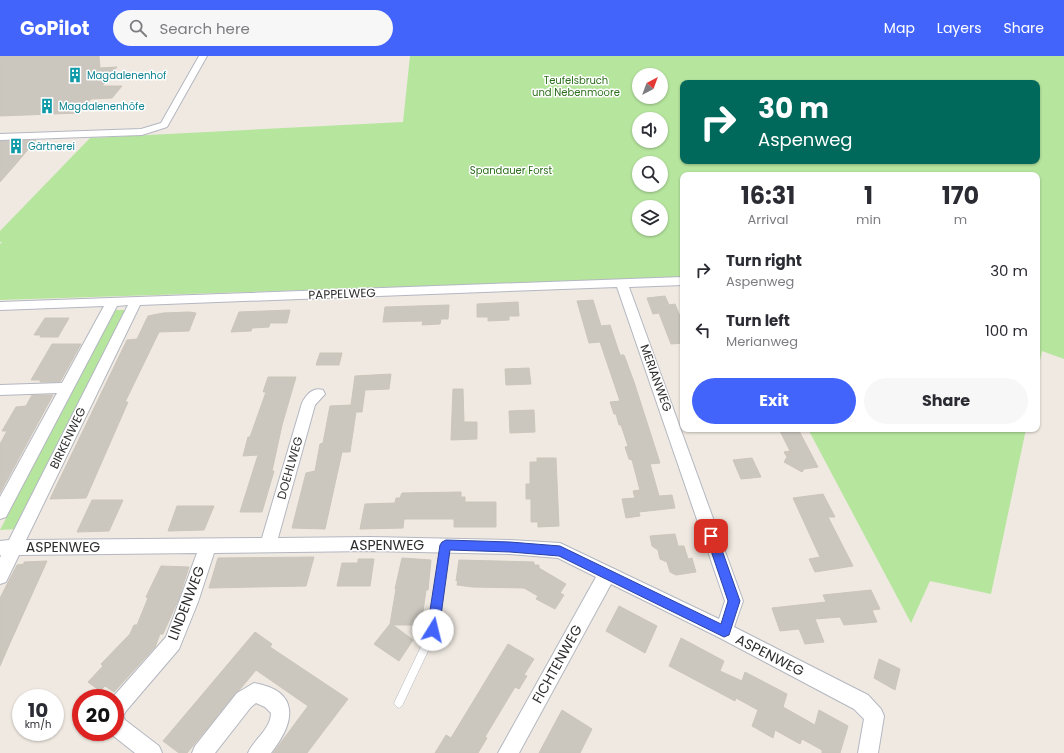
<!DOCTYPE html>
<html lang="en">
<head>
<meta charset="utf-8">
<style>
  :root { --surface:#fff; --page:#f7f7f7; --text:#2b2b33; --muted:#7c7c81; --accent:#4264fb }
  body { margin:0; font-family:Poppins,sans-serif; background:var(--page); color:var(--text); height:100vh; display:flex; flex-direction:column; font-size:15px; white-space:nowrap }
  * { box-sizing:border-box; margin:0 }
  p { font-size:13px; color:var(--muted) }
  .icon { flex:none; width:22px; height:22px; fill:none; stroke:currentColor; stroke-width:2; stroke-linecap:round; stroke-linejoin:round }
  .map { position:relative; flex:1; overflow:hidden }
  .details { position:absolute; left:680px; top:116px; width:360px; height:260px; display:flex; flex-direction:column; background:var(--surface); border-radius:8px; box-shadow:0 1px 3px #0004 }
  .details>* { flex:none }
  .guide { position:absolute; left:680px; top:24px; width:360px; height:84px; border-radius:8px; box-shadow:0 1px 3px #0004; background:#00695c; color:#fff; overflow:hidden }
  .needle { width:26px; rotate:41deg }
  .buttons { position:absolute; left:632px; top:12px; display:grid; gap:8px }
  .buttons a { display:grid; place-items:center; width:36px; height:36px; border-radius:50%; background:var(--surface); box-shadow:0 1px 3px #0004; font-size:20px }
  .speed { position:absolute; left:12px; top:633px; display:flex; gap:8px; font-size:20px; font-weight:700; text-align:center }
  .speed>* { display:grid; place-content:center; width:52px; height:52px; border-radius:50%; background:var(--surface); box-shadow:0 1px 3px #0004; line-height:1 }
  .speed small { font-size:10px; font-weight:400 }
  .speed .limit { border:6px solid #d22; background:#fff; color:#111 }
  .pin { position:absolute; display:grid; place-items:center; width:34px; height:34px; color:#fff; margin:-17px; border-radius:8px; box-shadow:0 2px 6px #0006 }
  .me { position:absolute; width:44px; margin:-22px; rotate:9deg; stroke-linejoin:round; filter:drop-shadow(0 0 3px #0008) }
  .turn { display:flex; align-items:center; gap:14px; height:84px; padding:0 12px; font-size:18px }
  .turn .icon { width:52px; height:52px; stroke-width:2.5 }
  .turn b { display:block; font-size:28px; line-height:34px }
  .eta { display:flex; justify-content:space-evenly; align-items:center; height:68px; text-align:center }
  .eta b { font-size:24px; font-weight:700; line-height:28px }
  .primary-button { display:flex; gap:8px; margin-top:auto; padding:8px 12px }
  .primary-button a { flex:1; height:46px; border-radius:24px; background:var(--accent); color:#fff; font-size:16px; font-weight:700; line-height:46px; text-align:center }
  .primary-button a+a { background:var(--page); color:var(--text) }
  ul { padding:0; list-style:none }
  li { display:flex; align-items:center; gap:12px; height:60px; padding:0 12px }
  li div { flex:1 }
  li b { display:block; font-size:15px }
  li em { font-style:normal }
  header { display:flex; align-items:center; gap:24px; box-sizing:border-box; height:56px; padding:0 20px; background:var(--accent); color:#fff }
  header strong { font-size:19px }
  nav { display:flex; gap:22px; margin-inline-start:auto; font-size:14px }
  .search { width:280px; height:36px; background:var(--page); display:flex; align-items:center; gap:10px; box-sizing:border-box; padding:0 14px; border-radius:22px; color:var(--muted); font-size:15px }
  .map>svg:first-child { display:block }
</style>
</head>
<body>
<header>
<strong>GoPilot</strong>
<div class="search"><svg class="icon" aria-label="search" viewBox="0 0 24 24"><circle cx="10" cy="10" r="6"/><path d="M15 15l6 6"/></svg>Search here</div>
<nav><a>Map</a><a>Layers</a><a>Share</a></nav>
</header>
<div class="map">
<svg width="1064" height="697" viewBox="0 0 1064 697">
  <rect width="100%" height="100%" fill="#efe9e1"/>
  <g fill="#b6e59e" fill-rule="evenodd">
    <path d="M410 0H1064V303L1042 295 1037 319V119H683V222L0 244V188L2 186H0V175L90 82 403 66ZM639 19H661V41H639ZM683 27H1037V105H683ZM639 63H661V85H639ZM639 107H661V129H639ZM639 151H661V173H639Z"/>
    <path d="M114 254H127L17 473 0 474Z"/>
    <path d="M808 373H1026L991 538 930 525 911 567Z"/>
  </g>
  <g fill="#cbc7bf" stroke="#cbc5ba">
    <path d="M0 0H99L100 12 117 11 102 30H122L112 42 91 43 79 57 0 60Z"/>
    <path d="M36 84 15 109 0 126V85Z"/>
    <path d="M665 240 669 249 675 248 683 268V287L671 288 659 257 653 258 647 242Z"/>
    <path d="M593 244 601 270 610 269 620 299H624L634 326 660 407 650 408 659 440 672 439 675 452 639 456 640 460 626 462 622 443 635 442 633 435 640 434 632 404 629 403 625 391 628 390 621 369H619L616 358H614L610 346 620 345 600 286 589 287 577 245Z"/>
    <path d="M518 246 519 260H509V264L488 265V261H477V248Z"/>
    <path d="M449 249 448 263H441L440 268 422 269 423 265 383 266 385 251Z"/>
    <path d="M290 254 287 267H270L269 271 252 272 251 275 231 276 239 256Z"/>
    <path d="M189 256 196 257 189 275 159 276 128 340 125 346H128L86 442 50 443 127 284 137 283 148 260 163 257Z"/>
    <path d="M45 262H69L58 281H40L41 279H34Z"/>
    <path d="M52 288H81L60 326H40L41 324H31Z"/>
    <path d="M320 297H342L339 309H316Z"/>
    <path d="M529 312 531 328 506 329 505 313Z"/>
    <path d="M391 318 389 333 365 334 362 356H356L350 396H342L325 473 292 472 306 417 315 415 320 388 323 387 330 350 351 349 355 320Z"/>
    <path d="M268 321H296L282 369 272 415H274L262 456H240L258 399 243 400 248 381H250L266 336H263Z"/>
    <path d="M453 333H463L464 366H477V383L451 384Z"/>
    <path d="M32 339H53L0 437V388L7 375H2L16 351 26 350Z"/>
    <path d="M534 354 535 376 510 377 509 355Z"/>
    <path d="M779 373H798L818 411 804 413 802 416 784 406 787 401 784 396 790 395Z"/>
    <path d="M537 402H556L559 470 538 471V466H531V443H526V428H530V406H537Z"/>
    <path d="M752 402 761 421 741 423 733 404Z"/>
    <path d="M461 436V441H465V446H496V471H454V463H404L403 472 360 473 365 448 395 447 396 442H400L402 437Z"/>
    <path d="M823 438 835 461H828L853 510 815 516 809 503 820 501 793 442Z"/>
    <path d="M92 444H123L109 475 77 476Z"/>
    <path d="M177 450H214L204 474 168 475Z"/>
    <path d="M675 478 678 490H684L688 503 692 502 696 516 676 519 670 516 667 506 660 503 658 494 652 490 650 480Z"/>
    <path d="M314 501 306 530 209 532 218 502Z"/>
    <path d="M402 502 431 504 428 534H426L421 569H393L413 584 399 605 374 588 390 568 396 533H395Z"/>
    <path d="M358 503H374L370 530H337L342 507H358Z"/>
    <path d="M459 504 534 506V509H539V512L566 528 560 537 564 539 555 553 536 543 538 540 524 532 473 531 457 529 458 524 456 525Z"/>
    <path d="M47 505 10 587 0 610V542L17 509 24 508V506Z"/>
    <path d="M161 510 189 511 179 542 163 578H160L155 591 114 636 105 630 100 635 88 626 103 610 101 608 130 578 134 569H137L148 542 146 541Z"/>
    <path d="M871 534 880 553 872 554 877 566 844 569 840 561 815 563 824 586 805 588 799 573 780 575 772 552 826 546 823 539Z"/>
    <path d="M619 550 657 570 645 597 606 575Z"/>
    <path d="M255 576 272 588 270 591 348 643 307 697H273L308 650 256 614 187 697H179L163 685Z"/>
    <path d="M681 582 724 605 720 615 742 625 745 616 787 638 783 651 815 669 819 654 848 670 840 697H822V694L802 683 800 688 775 674 773 682 752 670 758 654 736 642 735 645 669 610Z"/>
    <path d="M508 588 534 603 524 619 527 620 519 633 515 631 485 681 487 682 478 697H435L446 679 451 682Z"/>
    <path d="M879 603 900 613 895 634 874 622Z"/>
    <path d="M562 654 592 673 580 697H539Z"/>
  </g>
  <g fill="none" stroke-linecap="round" stroke-linejoin="round">
    <g stroke="#b4b7c1" stroke-width="1">
      <path id="lane" d="M446 485 449 486 450 489 438 574 402 650 399 652 396 650 394 647 429 574 442 489 443 486Z"/>
    </g>
    <g stroke="#b4b7c1" stroke-width="2">
      <g id="street">
        <path d="M199 0H207L167 71 142 79 0 84V78L141 73 161 67Z"/>
        <path d="M683 221V229L629 231 743 545 734 571 868 639 881 653 884 660 878 697H858L864 663 854 653 718 581 611 528 519 697H498L596 521 558 502 510 498 371 495 214 497 198 546 179 593 126 655 123 660 125 664 159 690 162 697H135L111 678 110 676H115V642H112L166 581 197 497 19 499 6 526 0 528V502L1 499H0V485L9 484 128 249 117 250 6 461 0 463V441L57 337 0 339V329L62 327 104 250 0 254V246ZM617 231 725 545 719 563 560 487 510 484 371 481 278 482 315 349 325 338 323 334C313 331 306 339 302 347L262 482 26 484 140 249Z"/>
        <path d="M254 627C301 635 295 667 271 697H248C254 683 271 673 271 657L265 651 256 647 251 651 215 697H192L195 690 237 637Z"/>
      </g>
    </g>
    <use href="#lane" fill="#fff" fill-rule="evenodd"/>
    <use href="#street" fill="#fff" fill-rule="evenodd"/>
  </g>
  <path fill="#4264fb" stroke="#2b41a3" d="M711 476 715 477 717 480 740 545 729 579 724 581 559 500 510 496 450 494 439 574 437 578 433 579 429 578 427 574 440 489 442 486 446 484 510 486 560 490 721 568 728 545 706 480 708 477Z"/>
  <defs>
    <g id="building-bare" transform="scale(1.2)"><path d="M-4-6H4V6H1V3H-1V6H-4ZM-2.5-4.3h1.7v1.8h-1.7ZM.8-4.3h1.7v1.8H.8ZM-2.5-1h1.7V.8h-1.7ZM.8-1h1.7V.8H.8Z" fill="#0f9aa8" stroke="#fff" stroke-width="2.5" paint-order="stroke"/></g>
  </defs>
  <g fill-rule="evenodd">
    <use href="#building-bare" x="75" y="19"/>
    <use href="#building-bare" x="47" y="50"/>
    <use href="#building-bare" x="16" y="90"/>
  </g>
  <g text-anchor="middle" stroke-width="3" stroke-linejoin="round" paint-order="stroke">
    <g font-size="10" fill="#0d838f" stroke="#fff" text-anchor="start">
      <text x="87" y="23">Magdalenenhof</text>
      <text x="59" y="54">Magdalenenhöfe</text>
      <text x="28" y="94">Gärtnerei</text>
    </g>
    <g font-size="10" fill="#2c6e1b" stroke="#fff">
      <text x="576" y="28">Teufelsbruch<tspan x="576" dy="12">und Nebenmoore</tspan></text>
      <text x="511" y="118">Spandauer Forst</text>
    </g>
    <g font-size="12" fill="#2e2e2e" stroke="#fff">
      <text transform="translate(342 238) rotate(-2)" y="4">PAPPELWEG</text>
      <text transform="translate(656 322) rotate(70)" y="4">MERIANWEG</text>
      <text transform="translate(68 382) rotate(-64)" y="4">BIRKENWEG</text>
      <text transform="translate(290 412) rotate(-74)" y="4">DOEHLWEG</text>
    </g>
    <g font-size="14" fill="#2e2e2e" stroke="#fff">
      <text x="387" y="494">ASPENWEG</text>
      <text x="63" y="496">ASPENWEG</text>
      <text transform="translate(186 547) rotate(-69)" y="5">LINDENWEG</text>
      <text transform="translate(770 599) rotate(27)" y="5">ASPENWEG</text>
      <text transform="translate(557 608) rotate(-61)" y="5">FICHTENWEG</text>
    </g>
  </g>
</svg>
<div class="buttons">
<a><svg class="needle" viewBox="-14 -14 28 28"><path d="M0-13l5 13h-10z" fill="#e53935"/><path d="M0 13l5-13h-10z" fill="#7c7c81"/></svg></a>
<a><svg class="icon" aria-label="sound" viewBox="0 0 24 24"><path d="M4 9h4l5-4v14l-5-4H4zM17 9q2 3 0 6"/></svg></a>
<a><svg class="icon" aria-label="search" viewBox="0 0 24 24"><circle cx="10" cy="10" r="6"/><path d="M15 15l6 6"/></svg></a>
<a><svg class="icon" aria-label="layers" viewBox="0 0 24 24"><path d="M12 4l9 5-9 5-9-5zM3 14l9 5 9-5"/></svg></a>
</div>
<div class="speed"><div>10<small>km/h</small></div><div class="limit">20</div></div>
<div class="pin" style="left:711px;top:480px;background:#d93025"><svg class="icon" aria-label="arrive" viewBox="0 0 24 24"><path d="M6 21V4h12l-3 4 3 4H6"/></svg></div>
<svg class="me" style="left:433px;top:574px" viewBox="-20 -20 40 40"><circle r="19" fill="#fff"/><path d="M0-13L10 11 0 6-10 11z" fill="#4264fb"/></svg>
<div class="guide">
<div class="turn"><svg class="icon" aria-label="right" viewBox="0 0 24 24"><path d="M7 20v-9h11M14 6l5 5-5 5"/></svg><div><b>30 m</b>Aspenweg</div></div>
</div>
<section class="details">
<div class="eta">
<div><b>16:31</b><p>Arrival</p></div>
<div><b>1</b><p>min</p></div>
<div><b>170</b><p>m</p></div>
</div>
<ul>
<li><svg class="icon" aria-label="right" viewBox="0 0 24 24"><path d="M7 20v-9h11M14 6l5 5-5 5"/></svg><div><b>Turn right</b><p>Aspenweg</p></div><em>30 m</em></li>
<li><svg class="icon" aria-label="left" viewBox="0 0 24 24"><path d="M17 20v-9H6M10 6l-5 5 5 5"/></svg><div><b>Turn left</b><p>Merianweg</p></div><em>100 m</em></li>
</ul>
<div class="primary-button"><a>Exit</a><a>Share</a></div>
</section>
</div>
</body>
</html>
